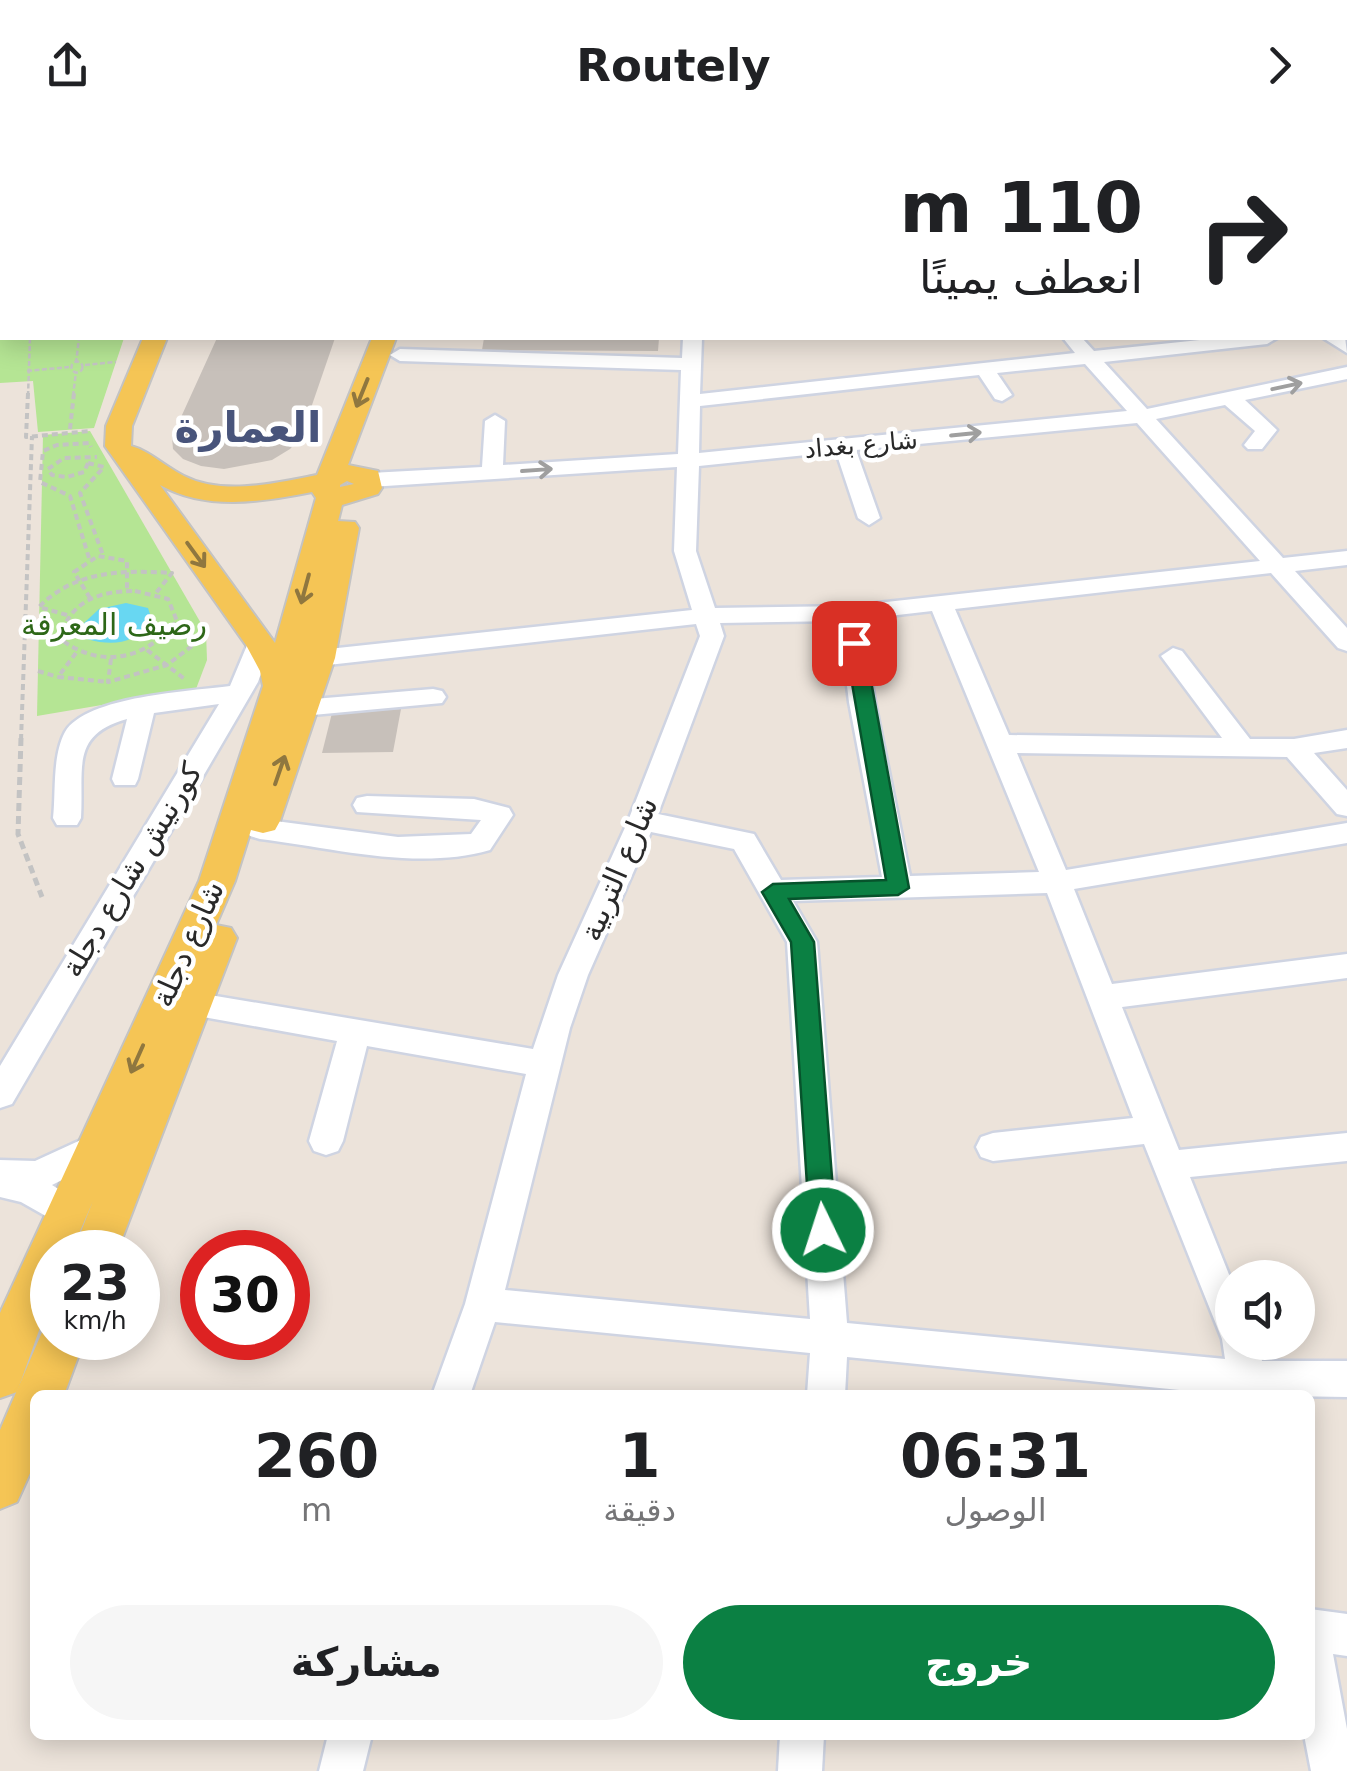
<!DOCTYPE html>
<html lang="ar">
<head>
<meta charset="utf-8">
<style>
  :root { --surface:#fff; --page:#f6f6f6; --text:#202124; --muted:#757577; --accent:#0b8043 }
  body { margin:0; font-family:"DejaVu Sans",Vazirmatn,sans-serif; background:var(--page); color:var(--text); direction:rtl; height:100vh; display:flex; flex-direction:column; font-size:38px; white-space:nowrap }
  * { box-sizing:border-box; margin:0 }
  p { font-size:32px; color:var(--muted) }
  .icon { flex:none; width:55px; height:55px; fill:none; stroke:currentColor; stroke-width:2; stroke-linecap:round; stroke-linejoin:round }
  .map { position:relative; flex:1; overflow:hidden; direction:ltr }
  .side { position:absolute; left:30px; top:1260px; width:1285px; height:350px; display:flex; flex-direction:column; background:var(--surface); border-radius:15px; box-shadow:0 5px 25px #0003; direction:rtl }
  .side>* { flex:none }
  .guide { position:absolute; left:0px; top:0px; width:1348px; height:210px; box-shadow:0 5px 25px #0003; direction:rtl; background:#fff; color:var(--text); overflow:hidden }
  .buttons { position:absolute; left:1215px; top:1130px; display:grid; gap:20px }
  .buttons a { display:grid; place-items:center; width:100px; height:100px; border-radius:50%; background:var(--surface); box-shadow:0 5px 25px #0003; font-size:50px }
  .speed { position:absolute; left:30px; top:1100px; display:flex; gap:20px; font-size:50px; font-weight:700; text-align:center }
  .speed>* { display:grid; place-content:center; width:130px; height:130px; border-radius:50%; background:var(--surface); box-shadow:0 5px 25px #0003; line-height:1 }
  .speed small { font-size:25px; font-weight:400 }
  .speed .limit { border:15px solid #d22; background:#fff; color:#111 }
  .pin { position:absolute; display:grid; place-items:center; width:85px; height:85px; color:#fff; margin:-42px; border-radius:20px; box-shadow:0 5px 15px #0006 }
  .me { position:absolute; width:110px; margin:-55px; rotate:356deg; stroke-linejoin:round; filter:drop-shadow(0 0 8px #0008) }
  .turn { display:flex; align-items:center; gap:35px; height:210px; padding:0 40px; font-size:45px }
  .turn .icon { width:130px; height:130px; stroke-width:2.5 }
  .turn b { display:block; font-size:70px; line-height:85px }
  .eta { display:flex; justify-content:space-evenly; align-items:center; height:170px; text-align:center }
  .eta b { font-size:60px; font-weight:700; line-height:70px }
  .primary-button { display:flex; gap:20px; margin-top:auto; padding:20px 40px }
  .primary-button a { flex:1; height:115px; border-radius:60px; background:var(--accent); color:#fff; font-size:40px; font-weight:700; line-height:115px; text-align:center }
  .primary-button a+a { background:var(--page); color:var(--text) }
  header { display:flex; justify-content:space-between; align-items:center; height:130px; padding:0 40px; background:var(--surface); font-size:45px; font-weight:700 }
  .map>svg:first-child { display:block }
</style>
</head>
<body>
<header><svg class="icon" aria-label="forward" viewBox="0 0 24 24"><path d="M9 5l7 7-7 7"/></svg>Routely<svg class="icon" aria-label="share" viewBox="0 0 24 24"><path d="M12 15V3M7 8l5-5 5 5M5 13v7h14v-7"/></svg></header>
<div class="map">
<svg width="1347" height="1641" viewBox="0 0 1347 1641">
  <rect width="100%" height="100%" fill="#ece3da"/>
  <g fill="#b5e594">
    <path d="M0 172 2 208H124L94 298 38 302 33 251 0 253Z"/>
    <path d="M90 301 206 502 207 530 196 559 37 586 43 305Z"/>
  </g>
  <path fill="#68d7f2" d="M126 473 148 478 153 493C132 513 115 517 87 509L83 494 99 479Z"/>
  <g fill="#c7c0ba">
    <path d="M217 208H335L301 307 290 319 272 330 224 339 201 336 183 329 173 319 172 307Z"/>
    <path d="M484 208H659L658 221 482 220Z"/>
    <path d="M401 579 393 622 322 623 332 583Z"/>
  </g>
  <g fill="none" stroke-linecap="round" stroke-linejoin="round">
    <g stroke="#cfd4e2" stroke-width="5">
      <g id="minor">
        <path d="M167 0H183L184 2H169Z"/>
        <path d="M448 0H464L465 2H450Z"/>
        <path d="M658 0H674L675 2H660Z"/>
        <path d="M765 0H781L783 2H767Z"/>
        <path d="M914 0H930L931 2H916Z"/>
        <path d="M1345 64H1347L1345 75Z"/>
        <path d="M1345 207 1347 223 1323 208H1324Z"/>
        <path d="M683 208H702L700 264 1075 223 1063 208H1082L1094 221 1219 208H1277L1267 214 1104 232 1147 279 1347 237V249L1245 270 1277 300 1262 319H1248L1244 315 1255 301 1225 275 1156 289 1283 428 1347 421V435L1295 441 1347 498V521L1338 518 1271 443 955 479 1009 605 1222 608 1161 526 1173 518 1182 521 1250 609H1294L1347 600V618L1314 623 1347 660V686L1337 684 1287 627 1017 623 1066 740 1347 693V713L1074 759 1112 854 1347 824V848L1122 877 1179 1020 1347 1003V1031L1190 1047 1232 1152V1212H1258L1262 1231H1347V1267L1230 1265 847 1227 845 1265H807L810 1223 495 1192 470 1265H432L465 1174 526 944 367 916 343 1011 338 1021 326 1025 314 1021 309 1011 337 911 181 883 177 874 181 865 192 862 533 919 558 845 628 691 700 506 696 494 319 536 307 528 319 520 692 480 674 421 677 337 370 357 359 350 370 343 482 337 485 291 495 285 505 291 503 335 678 324 681 240 400 231 390 225 400 219 682 228ZM1085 234 1127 281 699 323 700 276 979 245 995 269 1002 271 1012 265 997 243ZM1137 293 1260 431 850 476 715 478 696 421 699 336 836 322 858 388 869 395 880 388 856 320ZM932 481 1039 742 910 746 875 572 863 489ZM839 491 849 572 882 747 781 750 754 704 658 684 724 506 720 493ZM651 702 734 719 787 812 810 1189 505 1160 570 898 588 845ZM1047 763 1133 988 993 1003 981 1007 976 1017 981 1027 993 1031 1144 1014 1222 1209 1225 1229 847 1193 817 812 793 771Z"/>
        <path d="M260 505 272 513 258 552 12 974 0 978V936L219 574 154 583 138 649 135 655H115L112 649 127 589C70 605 84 638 81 688L77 695H57L53 688C56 662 52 626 65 602 86 566 192 561 230 556L248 513Z"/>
        <path d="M433 559 442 561 446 567 442 573 302 586 289 578 302 570Z"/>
        <path d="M367 666 474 669 509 678 513 685 490 720C417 741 334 718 260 709L250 706 246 699 250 692 260 689 398 707 471 704 481 690 357 682 353 675 357 668Z"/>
        <path d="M96 1003 108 1007 113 1017 108 1027 52 1055 79 1072 84 1083 79 1094 67 1098 21 1072 0 1067V1030L35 1031Z"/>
        <path d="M1310 1479 1347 1484V1526L1333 1524 1347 1599V1641H1311L1304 1605H1310Z"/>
        <path d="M328 1605H372L363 1641H319Z"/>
        <path d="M780 1605H824L822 1641H778Z"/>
      </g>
    </g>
    <g stroke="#c3c3c3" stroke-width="4">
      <g id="major">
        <path d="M567 0H587V2H568Z"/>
        <rect x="0" y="145" width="2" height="14"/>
        <path d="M143 208H167L132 296 131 316C150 321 164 336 184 346 223 366 276 353 317 345L372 208H396L348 335 378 341 382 358 378 364 342 375 338 391 355 392 359 398 335 528 280 691 275 700 263 703 251 700 235 751 216 795 231 798 237 808 117 1122H73L93 1071 71 1122H52V1164L17 1262 0 1268V1183L199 751 263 556 260 541 246 515 105 316 106 296ZM347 351 354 354 340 357V355ZM160 355C206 381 262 372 312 362L316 368 275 513Z"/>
        <path d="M52 1190V1208H85L64 1265H35V1332L17 1372 0 1379V1300L46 1193Z"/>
      </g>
    </g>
    <g stroke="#c3c3c3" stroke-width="2.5" stroke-dasharray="5 2.5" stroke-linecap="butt">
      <circle cx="77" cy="237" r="5.5"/>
      <path d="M76 233 79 208"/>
      <path d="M85 235 116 232"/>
      <path d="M27 241 69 237"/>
      <path d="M28 266 30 208"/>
      <path d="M73 266 76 242"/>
    </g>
    <g stroke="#c3c3c3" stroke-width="4" stroke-dasharray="6 4" stroke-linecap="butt">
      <path d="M28 263 26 307 90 301"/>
      <path d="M70 299 74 263"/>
      <path d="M88 333 104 337 80 363 103 425"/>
      <path d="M88 333 84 342 67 347 52 345 48 339 64 328 97 327"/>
      <path d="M89 428 70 366 40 352 43 321 57 315 89 313 91 317"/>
      <path d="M135 461 168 469 177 491C145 530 101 540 59 508 71 471 98 461 135 461Z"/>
      <path d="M90 468 74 442 98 426 127 431V459"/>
      <path d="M67 485 39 477C75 440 124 440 172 443L156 463"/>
      <path d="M147 520 186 550"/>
      <path d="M76 523 58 547 108 552"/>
      <path d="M111 529 108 552 167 535 201 509 170 499"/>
      <path d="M38 541 58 547"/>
      <path d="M21 610 32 306"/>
    </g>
    <path stroke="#c3c3c3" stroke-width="5" stroke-dasharray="8 5" stroke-linecap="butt" d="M21 608 18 704 42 767"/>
    <use href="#minor" fill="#fff" fill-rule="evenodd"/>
    <use href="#major" fill="#f5c555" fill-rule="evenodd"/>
  </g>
  <defs><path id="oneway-shaft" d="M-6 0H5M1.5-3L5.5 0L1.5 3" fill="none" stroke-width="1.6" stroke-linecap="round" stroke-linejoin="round" transform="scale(2.5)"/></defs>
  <g stroke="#9f9f9f">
    <use href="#oneway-shaft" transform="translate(1287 256) rotate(-12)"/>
    <use href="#oneway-shaft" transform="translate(966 304) rotate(-6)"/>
    <use href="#oneway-shaft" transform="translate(537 340) rotate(-4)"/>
  </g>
  <g stroke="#8f773f">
    <use href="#oneway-shaft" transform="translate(362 263) rotate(112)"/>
    <use href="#oneway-shaft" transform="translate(196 425) rotate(54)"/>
    <use href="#oneway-shaft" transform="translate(305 459) rotate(105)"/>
    <use href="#oneway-shaft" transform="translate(280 640) rotate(-71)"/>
    <use href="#oneway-shaft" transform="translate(137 929) rotate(114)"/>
  </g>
  <path fill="#0b8043" stroke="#07532c" stroke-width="2.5" d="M854 507 864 513 909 758 898 765 789 769 814 812 836 1100 832 1109 823 1112 814 1109 810 1100 791 812 762 762 773 754 886 750 845 513Z"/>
  <g text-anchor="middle" stroke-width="9" stroke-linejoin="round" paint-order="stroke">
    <g font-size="25" fill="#292929" stroke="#fff">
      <text transform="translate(861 314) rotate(-5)" y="9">شارع بغداد</text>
    </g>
    <g font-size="30" fill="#2d6717" stroke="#fff">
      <text x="114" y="505">رصيف المعرفة</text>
    </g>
    <g font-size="30" fill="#292929" stroke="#fff">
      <text transform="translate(619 739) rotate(-67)" y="10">شارع التربية</text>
      <text transform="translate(132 740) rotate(-59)" y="10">كورنيش شارع دجلة</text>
      <text transform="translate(188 814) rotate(-66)" y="10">شارع دجلة</text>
    </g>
    <g font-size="42" font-weight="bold" fill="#48547b" stroke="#fff">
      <text x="248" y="312">العمارة</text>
    </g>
  </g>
</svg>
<div class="buttons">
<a><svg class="icon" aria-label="sound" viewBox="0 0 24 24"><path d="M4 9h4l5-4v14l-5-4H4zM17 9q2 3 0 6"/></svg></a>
</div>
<div class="speed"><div>23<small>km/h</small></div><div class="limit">30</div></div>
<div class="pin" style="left:854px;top:513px;background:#d93025"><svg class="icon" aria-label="arrive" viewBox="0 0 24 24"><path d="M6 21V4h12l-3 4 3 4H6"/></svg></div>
<svg class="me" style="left:823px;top:1100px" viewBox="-20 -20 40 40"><circle r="17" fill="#0b8043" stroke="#fff" stroke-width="3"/><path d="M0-11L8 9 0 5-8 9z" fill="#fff"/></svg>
<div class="guide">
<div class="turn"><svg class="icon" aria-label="right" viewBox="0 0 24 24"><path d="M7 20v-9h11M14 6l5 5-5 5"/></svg><div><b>110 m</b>انعطف يمينًا</div></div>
</div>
<section class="side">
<div class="eta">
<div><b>06:31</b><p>الوصول</p></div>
<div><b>1</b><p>دقيقة</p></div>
<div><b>260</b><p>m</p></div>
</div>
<div class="primary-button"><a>خروج</a><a>مشاركة</a></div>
</section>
</div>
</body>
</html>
